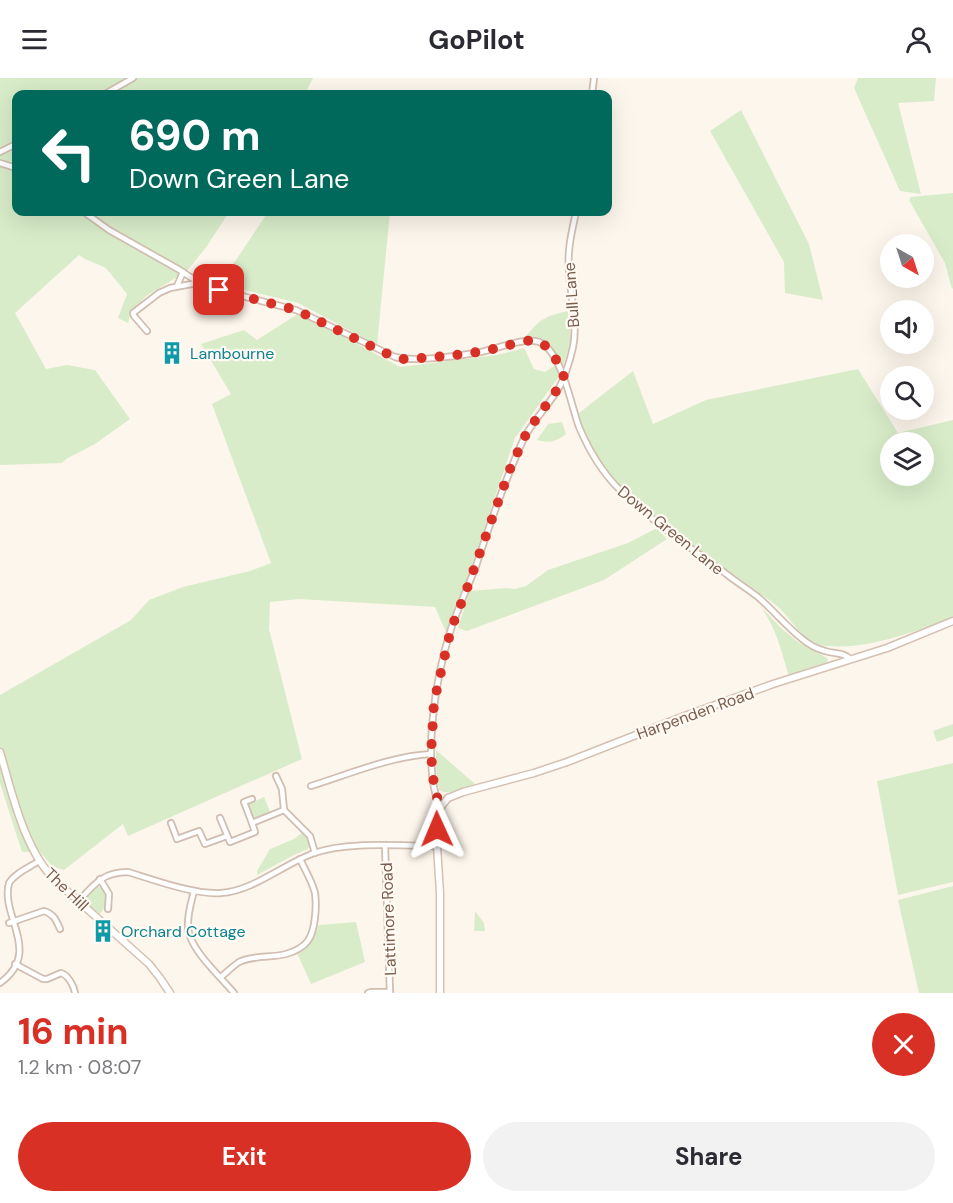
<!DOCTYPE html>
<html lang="en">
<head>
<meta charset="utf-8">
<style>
  :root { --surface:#fff; --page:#f2f2f3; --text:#2b2b33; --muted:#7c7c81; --accent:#d93025 }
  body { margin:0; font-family:"DM Sans",sans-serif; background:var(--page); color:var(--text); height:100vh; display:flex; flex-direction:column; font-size:22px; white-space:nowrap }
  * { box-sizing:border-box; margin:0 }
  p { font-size:20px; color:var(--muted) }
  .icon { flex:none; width:33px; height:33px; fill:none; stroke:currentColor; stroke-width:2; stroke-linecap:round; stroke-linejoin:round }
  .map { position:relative; height:915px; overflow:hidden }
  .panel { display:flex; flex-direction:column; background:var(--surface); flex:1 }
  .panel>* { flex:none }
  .banner { position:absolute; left:12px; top:12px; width:600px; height:126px; border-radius:12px; box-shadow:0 6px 24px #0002; background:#00695c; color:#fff; overflow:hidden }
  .needle { width:39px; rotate:141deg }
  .tools { position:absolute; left:880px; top:156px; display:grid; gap:12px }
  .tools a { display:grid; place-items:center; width:54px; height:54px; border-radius:50%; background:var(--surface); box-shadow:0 6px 24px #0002; font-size:30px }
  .pin { position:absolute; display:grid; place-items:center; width:51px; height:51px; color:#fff; margin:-26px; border-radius:12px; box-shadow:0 3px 9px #0006 }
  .me { position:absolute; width:66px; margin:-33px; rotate:359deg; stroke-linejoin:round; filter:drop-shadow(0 0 4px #0008) }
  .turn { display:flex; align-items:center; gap:21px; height:126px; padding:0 18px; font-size:27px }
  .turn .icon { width:78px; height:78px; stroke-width:2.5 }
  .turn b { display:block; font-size:42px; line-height:51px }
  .round { display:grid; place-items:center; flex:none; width:63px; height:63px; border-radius:32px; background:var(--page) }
  .headline { display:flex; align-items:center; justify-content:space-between; height:102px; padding:0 18px }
  h1 { font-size:36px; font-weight:700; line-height:45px; color:var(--accent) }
  .primary-button { display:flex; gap:12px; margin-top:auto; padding:12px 18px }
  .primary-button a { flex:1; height:69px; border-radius:36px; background:var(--accent); color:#fff; font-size:24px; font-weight:700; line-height:69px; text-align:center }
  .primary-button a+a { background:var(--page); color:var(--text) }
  header { display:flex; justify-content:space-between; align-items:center; height:78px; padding:0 18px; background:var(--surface); font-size:27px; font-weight:700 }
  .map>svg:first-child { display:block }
</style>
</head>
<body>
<header><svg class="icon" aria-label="menu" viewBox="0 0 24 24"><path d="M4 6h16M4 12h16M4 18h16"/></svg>GoPilot<svg class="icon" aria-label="person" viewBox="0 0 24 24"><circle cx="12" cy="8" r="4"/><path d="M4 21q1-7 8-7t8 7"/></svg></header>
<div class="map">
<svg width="953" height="915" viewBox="0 0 953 915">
  <rect width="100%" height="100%" fill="#fdf6ec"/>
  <g fill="#d8ecc9" fill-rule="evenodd">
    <path d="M0 0H313L305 16H16V134H229L207 168 187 193 146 218 131 235 128 245 118 240 127 216 106 190 85 181 79 177 15 235 46 291 67 287 95 292 130 341 95 366 66 381 62 385 0 387Z"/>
    <path d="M858 0H936L934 23 898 25 921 116 900 113 854 10Z"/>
    <path d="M741 32 809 166 823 222 785 215 784 184 710 53Z"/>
    <path d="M953 115V210L952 211 945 185 909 122 911 119Z"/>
    <path d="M268 134H390L377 267 298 225 220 206Z"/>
    <path d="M568 233 571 261 563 289C553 271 547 259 525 259 542 240 543 239 568 233Z"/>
    <path d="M296 237 320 246 400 289 497 277 524 270 534 291 545 294 557 286 560 297 515 360 467 501 446 554 435 529 299 521 270 524 269 551 302 681 128 758 123 746 64 792 52 788 40 774H22L0 705V617L131 542 149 522 183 509 250 493 271 485 212 326 231 316 201 266 244 252 257 262Z"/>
    <path d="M858 291 898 355 953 342V540C912 554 864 574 820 567 802 564 790 538 777 528 734 495 687 466 646 430 627 414 609 398 595 377 587 365 581 350 579 335L633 293 653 346 706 322ZM891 364H924V398H891Z"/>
    <path d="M562 344 566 356C557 363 549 366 537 362L548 346Z"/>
    <path d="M657 450 667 461 604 502 467 553 458 550 470 513 506 510 515 511 526 508 548 492 628 465Z"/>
    <path d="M761 529 782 551 798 564 827 580 828 583 825 587 789 599C782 574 776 550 761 529Z"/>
    <path d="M953 646V658L937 664 933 653Z"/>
    <path d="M436 672 475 706C464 710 449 718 439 712L436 690Z"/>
    <path d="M953 685V804L898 817 877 703Z"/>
    <path d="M264 719 271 736 254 743 248 728 249 726Z"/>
    <path d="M302 755 307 761 309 769 308 771 294 777 257 797V793L270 771 294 761Z"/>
    <path d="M97 808 102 809 107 817 105 829 100 836C84 823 82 824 97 808Z"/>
    <path d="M953 808V915H919L898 822Z"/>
    <path d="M475 833 484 845 485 853H474Z"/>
    <path d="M356 844 365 884 311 906 297 875C310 869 314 860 319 847Z"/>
  </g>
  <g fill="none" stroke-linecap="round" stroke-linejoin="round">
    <g stroke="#d1beb0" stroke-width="8">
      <g id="street">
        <path d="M105 16 133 0"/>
        <path d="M592 16 594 0"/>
        <path d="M0 74 16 66"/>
        <path d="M0 85 16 90"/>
        <path d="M84 134 109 152 178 191 198 204 219 212 296 232 395 279C415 284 460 278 481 274 496 271 524 259 539 264 562 273 571 328 579 349 588 370 601 393 618 410 651 443 691 470 729 498 738 505 749 512 758 519 773 532 786 548 801 560 808 566 817 571 825 573 834 576 844 574 850 581"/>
        <path d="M177 208 183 194"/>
        <path d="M147 253 134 238 133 235 159 215 170 210 197 205"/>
        <path d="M276 698 282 711 284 732 310 758 315 775"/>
        <path d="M311 708C349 696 392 678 431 676"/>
        <path d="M252 721 244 724 252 745 284 732"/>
        <path d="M440 730C421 685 436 597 451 551 458 530 468 509 476 488 490 445 505 402 524 360 534 341 550 326 560 308 566 296 570 282 573 269 578 246 570 215 569 192 567 172 572 153 576 134"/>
        <path d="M220 740 230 764 255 754 252 745"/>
        <path d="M171 745 177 761 199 753 205 766 227 758"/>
        <path d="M385 768 390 915"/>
        <path d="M100 801 109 816 108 831"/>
        <path d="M194 813C191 825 187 837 188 850 190 872 220 898 234 915"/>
        <path d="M79 823C94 806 103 794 128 794 154 802 195 817 221 815 253 813 284 786 314 775 349 763 399 768 437 768"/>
        <path d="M9 845 44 833C54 836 56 842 60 851"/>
        <path d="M15 886 43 901H47L61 895C68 897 74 908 75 915"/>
        <path d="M221 899C227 894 233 888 239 884 253 877 271 880 286 876 307 870 313 860 315 839 316 831 316 823 315 815 312 803 305 792 300 781"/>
        <path d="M0 905C43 874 0 839 9 805 15 795 30 789 39 783"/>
        <path d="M368 915 371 914H390"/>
      </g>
    </g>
    <g stroke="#d6c0b0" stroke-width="9">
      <g id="secondary">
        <path d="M0 674C12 715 25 775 57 804L149 886 160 900 170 915"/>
        <path d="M440 915V815L437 768V751L440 730 448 720 463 714 534 695 567 684 682 639 773 606 887 570 953 543"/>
      </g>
    </g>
    <use href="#street" stroke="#fff" stroke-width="4.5"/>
    <use href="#secondary" stroke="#fff" stroke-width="6"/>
  </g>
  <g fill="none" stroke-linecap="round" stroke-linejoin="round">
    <path stroke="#d93025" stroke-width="10" stroke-dasharray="0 18" d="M219 212 296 232 381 273 395 279 404 281C438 279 472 277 505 268 515 266 531 259 541 265 553 271 559 288 564 299L559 309 527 354 510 391 465 516 451 551 434 624 431 676 434 708 440 730 437 751"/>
  </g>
  <defs>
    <g id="building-bare" transform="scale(1.8)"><path d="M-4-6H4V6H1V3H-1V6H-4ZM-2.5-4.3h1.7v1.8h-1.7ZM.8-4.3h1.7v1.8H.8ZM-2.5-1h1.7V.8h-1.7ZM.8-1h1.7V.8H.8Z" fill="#0f9aa8" stroke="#fffaf3" stroke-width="2.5" paint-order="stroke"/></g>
  </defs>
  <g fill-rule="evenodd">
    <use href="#building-bare" x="172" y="275"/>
    <use href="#building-bare" x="103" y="853"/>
  </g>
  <g text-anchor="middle" stroke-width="4.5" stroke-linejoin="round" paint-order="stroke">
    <g font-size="16" fill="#7a5c4d" stroke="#fffaf3">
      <text transform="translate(571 217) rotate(-94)" y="6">Bull Lane</text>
      <text transform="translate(671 452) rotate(39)" y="6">Down Green Lane</text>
      <text transform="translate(695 635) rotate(-20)" y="6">Harpenden Road</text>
      <text transform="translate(67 811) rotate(44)" y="6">The Hill</text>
      <text transform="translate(388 841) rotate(-92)" y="6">Lattimore Road</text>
    </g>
    <g font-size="16" fill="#0d838f" stroke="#fffaf3" text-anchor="start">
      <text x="190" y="281">Lambourne</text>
      <text x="121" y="859">Orchard Cottage</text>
    </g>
  </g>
</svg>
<div class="tools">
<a><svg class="needle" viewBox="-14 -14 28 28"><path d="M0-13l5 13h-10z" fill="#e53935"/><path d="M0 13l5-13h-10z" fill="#7c7c81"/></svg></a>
<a><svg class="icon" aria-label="sound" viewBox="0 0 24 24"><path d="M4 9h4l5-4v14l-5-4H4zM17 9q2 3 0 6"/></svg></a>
<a><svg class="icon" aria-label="search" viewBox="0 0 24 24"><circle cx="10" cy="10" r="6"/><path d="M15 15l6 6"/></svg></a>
<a><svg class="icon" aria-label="layers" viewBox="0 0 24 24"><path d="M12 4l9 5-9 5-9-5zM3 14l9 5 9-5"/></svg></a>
</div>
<div class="pin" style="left:219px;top:212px;background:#d93025"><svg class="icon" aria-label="arrive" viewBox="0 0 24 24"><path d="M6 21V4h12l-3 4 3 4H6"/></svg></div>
<svg class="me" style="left:437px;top:751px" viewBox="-20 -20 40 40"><path d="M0-17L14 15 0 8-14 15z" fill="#d93025" stroke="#fff" stroke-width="4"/></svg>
<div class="banner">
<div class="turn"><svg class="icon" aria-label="left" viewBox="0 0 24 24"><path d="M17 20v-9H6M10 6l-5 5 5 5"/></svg><div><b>690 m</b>Down Green Lane</div></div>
</div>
</div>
<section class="panel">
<div class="headline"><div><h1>16 min</h1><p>1.2 km · 08:07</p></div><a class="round" style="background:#d93025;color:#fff"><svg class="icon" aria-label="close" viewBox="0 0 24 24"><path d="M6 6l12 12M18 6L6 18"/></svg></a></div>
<div class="primary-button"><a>Exit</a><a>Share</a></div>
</section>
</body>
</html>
